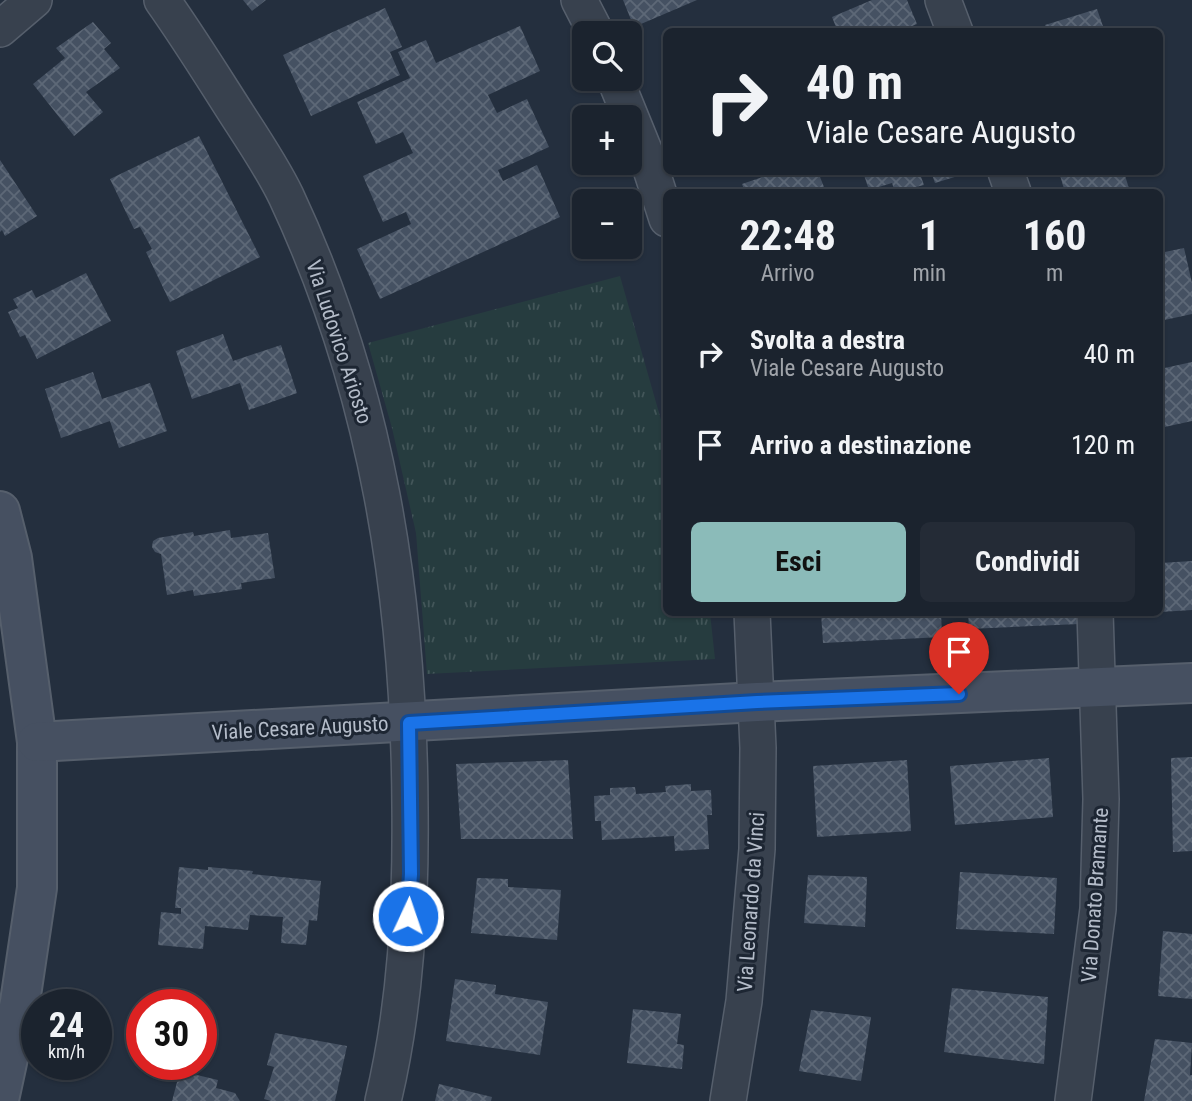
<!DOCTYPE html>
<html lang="it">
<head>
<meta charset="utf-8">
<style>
  :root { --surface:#1b232e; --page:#242b36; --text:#f1f3f6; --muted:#a0a4aa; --line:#39404a; --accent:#8bbbb9 }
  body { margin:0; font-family:"Roboto Condensed",sans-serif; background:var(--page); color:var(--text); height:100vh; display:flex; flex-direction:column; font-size:26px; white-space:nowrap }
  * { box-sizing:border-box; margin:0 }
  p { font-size:23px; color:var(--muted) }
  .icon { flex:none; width:38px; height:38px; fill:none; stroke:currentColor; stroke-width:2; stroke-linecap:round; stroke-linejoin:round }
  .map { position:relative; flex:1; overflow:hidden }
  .side { position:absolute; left:663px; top:189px; width:500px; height:427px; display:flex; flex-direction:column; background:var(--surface); border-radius:10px; box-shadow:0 2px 5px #0004,0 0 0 2px var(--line) }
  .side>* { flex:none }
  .hud { position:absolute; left:663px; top:28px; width:500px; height:147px; border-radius:10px; box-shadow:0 2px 5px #0004,0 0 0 2px var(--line); background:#1b232e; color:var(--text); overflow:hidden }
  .controls { position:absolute; left:572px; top:21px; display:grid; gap:14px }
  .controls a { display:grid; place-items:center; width:70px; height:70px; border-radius:10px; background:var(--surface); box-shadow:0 2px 5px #0004,0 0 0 2px var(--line); font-size:35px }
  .speed { position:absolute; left:21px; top:989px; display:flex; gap:14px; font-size:35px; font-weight:700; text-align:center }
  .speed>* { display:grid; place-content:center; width:91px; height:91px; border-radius:50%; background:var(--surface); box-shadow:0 2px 5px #0004,0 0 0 2px var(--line); line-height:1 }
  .speed small { font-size:18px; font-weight:400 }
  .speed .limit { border:10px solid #d22; background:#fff; color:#111 }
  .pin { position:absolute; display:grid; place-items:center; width:60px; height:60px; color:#fff; margin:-72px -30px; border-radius:50% 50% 50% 0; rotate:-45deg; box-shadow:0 0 7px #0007 }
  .pin .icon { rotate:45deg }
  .me { position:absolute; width:77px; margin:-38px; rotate:3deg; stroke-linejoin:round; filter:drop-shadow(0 0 5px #0008) }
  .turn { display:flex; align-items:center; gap:24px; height:147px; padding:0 28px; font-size:32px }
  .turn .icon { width:91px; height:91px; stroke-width:2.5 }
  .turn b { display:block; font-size:49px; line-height:60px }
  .eta { display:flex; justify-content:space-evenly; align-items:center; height:119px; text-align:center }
  .eta b { font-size:42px; font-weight:700; line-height:49px }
  .action { display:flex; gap:14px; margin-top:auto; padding:14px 28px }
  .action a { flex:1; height:80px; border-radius:10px; background:var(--accent); color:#111; font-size:28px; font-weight:700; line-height:80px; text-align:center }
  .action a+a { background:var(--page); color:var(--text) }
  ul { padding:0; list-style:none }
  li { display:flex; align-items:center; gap:21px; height:91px; padding:0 28px }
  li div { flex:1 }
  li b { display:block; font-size:26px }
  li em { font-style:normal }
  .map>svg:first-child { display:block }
</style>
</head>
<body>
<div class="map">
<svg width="1192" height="1101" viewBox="0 0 1192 1101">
  <defs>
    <pattern id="grass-tufts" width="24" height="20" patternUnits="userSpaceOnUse" patternTransform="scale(1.75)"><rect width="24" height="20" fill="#263c3f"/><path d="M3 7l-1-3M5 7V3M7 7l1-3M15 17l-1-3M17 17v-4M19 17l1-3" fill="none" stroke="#435659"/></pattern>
    <pattern id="building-cross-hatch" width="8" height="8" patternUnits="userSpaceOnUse" patternTransform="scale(1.75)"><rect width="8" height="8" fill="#455162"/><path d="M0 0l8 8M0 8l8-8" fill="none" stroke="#5d6877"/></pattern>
  </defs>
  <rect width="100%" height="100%" fill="#242f3e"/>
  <path fill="url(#grass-tufts)" d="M620 276 667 441V612L710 613 715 659 427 674 416 533 392 428 368 343Z"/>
  <g fill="url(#building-cross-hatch)">
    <path d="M243 0H266L252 11Z"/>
    <path d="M623 0H697L634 27Z"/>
    <path d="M872 0H907L917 24 905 29 906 32H838L832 17Z"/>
    <path d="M385 8 402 47 390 52 400 75 311 116 283 55Z"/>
    <path d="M1097 9 1105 32H1047L1045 25Z"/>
    <path d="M93 22 111 43 104 49 120 68 86 92 103 112 74 136 33 84 65 58 56 48Z"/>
    <path d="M520 26 540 71 488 95 497 113 527 99 549 147 498 170 503 181 537 165 560 217 380 299 357 249 411 224 406 212 383 222 363 176 413 153 403 132 376 144 357 102 410 78 398 52 426 40 436 63Z"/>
    <path d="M199 136 260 257 170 302 146 252 152 249 140 227 134 229 110 179Z"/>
    <path d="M0 160 37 216 5 236 2 230 0 232Z"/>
    <path d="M777 172H818L826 192H745L742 184Z"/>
    <path d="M863 172H927L920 174 924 185 895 192 892 183 869 190Z"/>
    <path d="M931 172H971L935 183Z"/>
    <path d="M1059 172H1124L1130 192H1065Z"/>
    <path d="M1184 248 1192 283V314L1160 321V253Z"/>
    <path d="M86 273 111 321 37 359 25 335 20 337 8 312 18 308 13 299 32 290 36 298Z"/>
    <path d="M223 334 233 361 281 345 297 393 249 410 240 383 192 399 176 351Z"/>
    <path d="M1192 362V421L1160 428V369Z"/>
    <path d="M93 372 102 399 150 383 167 431 119 448 110 421 61 438 45 389Z"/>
    <path d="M230 530 231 538 268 533 275 578 241 583 242 589 194 596 193 590 167 595 161 554 155 552 152 547 153 541 158 538 193 532 194 536Z"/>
    <path d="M1192 561V610L1160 612V563Z"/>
    <path d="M821 612H941L942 637 823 643Z"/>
    <path d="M968 612H1079V624L969 629Z"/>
    <path d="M1192 757V851L1173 852 1171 758Z"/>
    <path d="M1049 758 1053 817 955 825 950 766Z"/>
    <path d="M568 760 573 839H461L456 764Z"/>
    <path d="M907 760 911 831 817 837 813 766Z"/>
    <path d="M691 784V791L711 790 712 815H707L709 849 675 851 674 836 602 840 601 821H595L594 796 610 795V788L635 787 636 794 666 792 665 786Z"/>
    <path d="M179 867 208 870V867L253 871 252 874 321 881 317 921 309 920 306 945 281 943 283 917 250 915 248 930 205 926 203 949 158 945 161 912 181 914V908H175Z"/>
    <path d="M960 872 1057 878 1054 934 956 929Z"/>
    <path d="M808 875 867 877 865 927 804 923Z"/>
    <path d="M477 878 508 879V887L561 890 557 940 471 933Z"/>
    <path d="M1163 931 1192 934V999L1158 996Z"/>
    <path d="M455 979 496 985 495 994 548 1002 540 1055 446 1041Z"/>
    <path d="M952 988 1048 997 1044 1064 944 1052Z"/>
    <path d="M633 1009 681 1014 677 1044 684 1045 682 1069 627 1063Z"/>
    <path d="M811 1010 871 1017 861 1081 799 1071Z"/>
    <path d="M275 1033 347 1046 335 1101H271L264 1099 274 1067 267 1065Z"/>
    <path d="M1155 1039 1192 1043 1190 1075H1192V1101H1144Z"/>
    <path d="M180 1071 218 1080 216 1088 235 1093 240 1101H172Z"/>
    <path d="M439 1084 492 1097 491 1101H435Z"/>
  </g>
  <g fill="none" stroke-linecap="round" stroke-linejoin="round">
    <g stroke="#565f6c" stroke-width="38">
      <g id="minor">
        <path d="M162 0C189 38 213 77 238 116 255 142 273 169 286 196 377 390 409 594 410 807 411 905 406 1005 383 1101"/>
        <path d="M579 0 596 33"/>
        <path d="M943 0 955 32"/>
        <path d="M0 29 34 0"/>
        <path d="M615 79 648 160 667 219"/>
        <path d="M1006 172 1013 192"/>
        <path d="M728 1101 744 1001 757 849 758 748 752 612"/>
        <path d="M1073 1101 1098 909 1101 799 1095 612"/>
      </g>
    </g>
    <g stroke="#565f6c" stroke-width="42">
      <g id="secondary">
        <path d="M0 511 12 558 37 742V888L20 1002 0 1095"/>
        <path d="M37 742 757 702 1192 683"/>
      </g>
    </g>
    <use href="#minor" stroke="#38414e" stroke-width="35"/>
    <use href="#secondary" stroke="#465061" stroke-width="38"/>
  </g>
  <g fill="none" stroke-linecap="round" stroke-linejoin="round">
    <g stroke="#114b97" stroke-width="18">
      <path id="route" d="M408 916 411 874 409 723 757 702 959 694"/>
    </g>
    <use href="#route" stroke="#1a73e8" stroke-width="12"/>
  </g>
  <g text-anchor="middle" stroke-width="6" stroke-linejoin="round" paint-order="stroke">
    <g font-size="21" fill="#b4bcc9" stroke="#1d2633">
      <text transform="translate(339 342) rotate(72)" y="7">Via Ludovico Ariosto</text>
      <text transform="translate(300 728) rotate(-3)" y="7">Viale Cesare Augusto</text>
      <text transform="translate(1095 895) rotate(-86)" y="7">Via Donato Bramante</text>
      <text transform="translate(751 902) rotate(-86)" y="7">Via Leonardo da Vinci</text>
    </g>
  </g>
</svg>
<div class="controls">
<a><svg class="icon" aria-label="search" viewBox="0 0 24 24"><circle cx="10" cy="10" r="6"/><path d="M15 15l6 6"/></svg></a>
<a>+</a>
<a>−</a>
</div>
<div class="speed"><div>24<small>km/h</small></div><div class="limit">30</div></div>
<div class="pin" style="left:959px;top:694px;background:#d93025"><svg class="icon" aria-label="arrive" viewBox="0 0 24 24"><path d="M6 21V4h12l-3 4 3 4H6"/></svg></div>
<svg class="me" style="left:408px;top:916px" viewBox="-20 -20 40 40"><circle r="17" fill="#1a73e8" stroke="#fff" stroke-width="3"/><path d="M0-11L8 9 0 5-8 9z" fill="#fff"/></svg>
<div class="hud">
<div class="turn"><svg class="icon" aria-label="right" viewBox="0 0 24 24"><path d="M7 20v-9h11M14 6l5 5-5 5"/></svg><div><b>40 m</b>Viale Cesare Augusto</div></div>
</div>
<section class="side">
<div class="eta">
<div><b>22:48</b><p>Arrivo</p></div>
<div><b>1</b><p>min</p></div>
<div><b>160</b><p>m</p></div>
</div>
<ul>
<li><svg class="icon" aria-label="right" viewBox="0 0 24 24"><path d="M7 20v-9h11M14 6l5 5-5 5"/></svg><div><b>Svolta a destra</b><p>Viale Cesare Augusto</p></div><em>40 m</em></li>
<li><svg class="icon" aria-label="arrive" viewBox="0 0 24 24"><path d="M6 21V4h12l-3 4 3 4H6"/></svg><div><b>Arrivo a destinazione</b></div><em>120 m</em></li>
</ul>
<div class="action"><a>Esci</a><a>Condividi</a></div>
</section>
</div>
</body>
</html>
